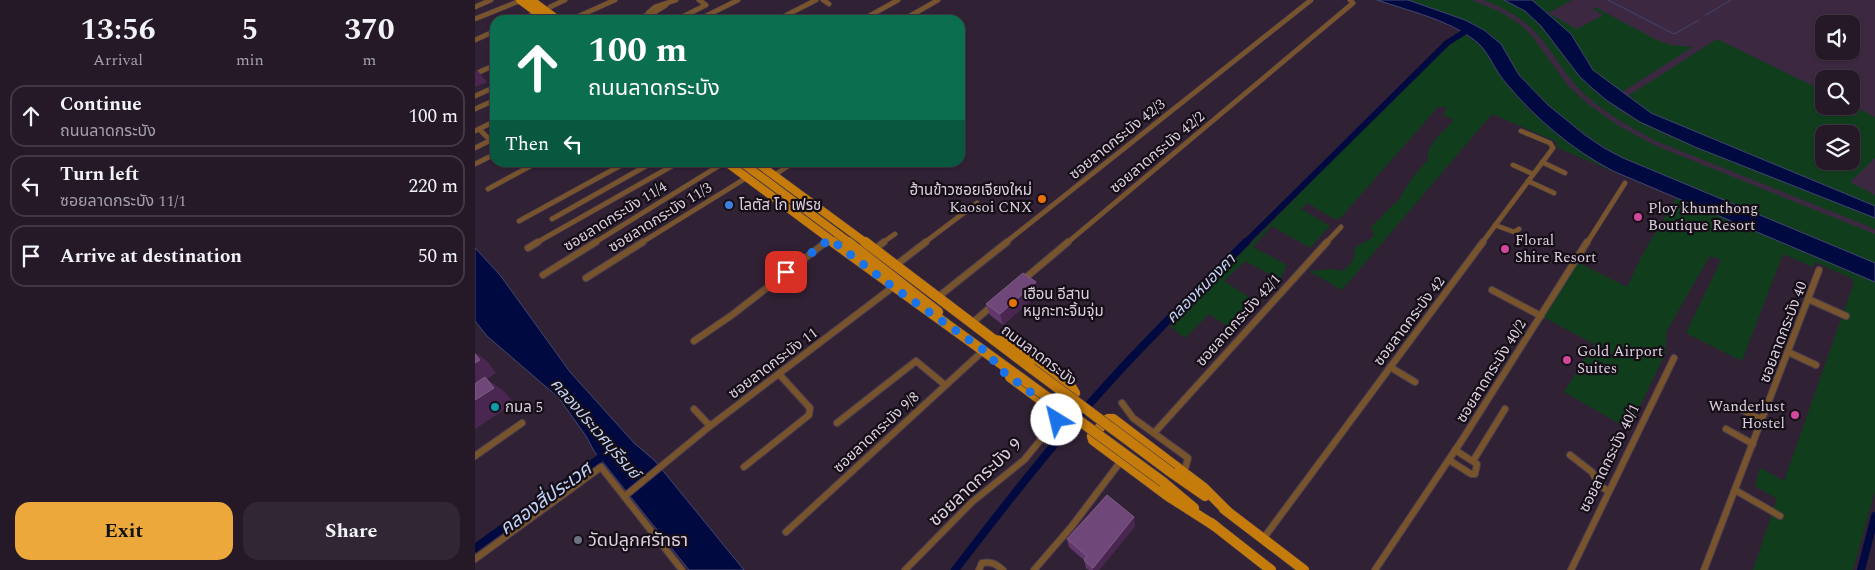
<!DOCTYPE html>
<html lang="en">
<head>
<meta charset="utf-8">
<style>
  :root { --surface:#251928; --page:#312634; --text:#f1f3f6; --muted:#a3a0a8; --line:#423845; --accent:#eda83b }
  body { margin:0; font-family:Spectral,"Noto Sans Thai",serif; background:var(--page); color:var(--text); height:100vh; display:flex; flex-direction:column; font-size:19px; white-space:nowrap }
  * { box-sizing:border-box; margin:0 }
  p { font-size:16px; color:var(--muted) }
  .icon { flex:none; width:28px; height:28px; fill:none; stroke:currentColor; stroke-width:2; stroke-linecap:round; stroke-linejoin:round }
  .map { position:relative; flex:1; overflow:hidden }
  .details { display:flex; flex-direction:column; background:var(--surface); width:475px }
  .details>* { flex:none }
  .hud { position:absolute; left:15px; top:15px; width:475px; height:152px; border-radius:15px; box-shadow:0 1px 4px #0004,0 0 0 1px var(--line); background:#0b6e4f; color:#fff; overflow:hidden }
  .controls { position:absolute; left:1340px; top:15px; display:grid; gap:10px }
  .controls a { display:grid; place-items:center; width:45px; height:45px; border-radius:10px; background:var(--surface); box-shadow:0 1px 4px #0004,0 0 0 1px var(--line); font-size:25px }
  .pin { position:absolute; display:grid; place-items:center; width:42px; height:42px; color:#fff; margin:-21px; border-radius:10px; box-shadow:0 2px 8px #0006 }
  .me { position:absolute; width:55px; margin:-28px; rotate:324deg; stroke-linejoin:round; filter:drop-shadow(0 0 4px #0008) }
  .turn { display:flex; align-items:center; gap:18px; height:105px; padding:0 15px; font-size:22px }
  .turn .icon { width:65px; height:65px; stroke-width:2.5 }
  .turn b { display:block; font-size:35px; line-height:42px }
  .then { display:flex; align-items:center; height:48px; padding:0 15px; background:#0003; gap:10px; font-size:19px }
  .eta { display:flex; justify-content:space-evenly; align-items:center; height:85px; text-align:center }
  .eta b { font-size:30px; font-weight:700; line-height:35px }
  .cta { display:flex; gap:10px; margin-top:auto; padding:10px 15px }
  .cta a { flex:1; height:58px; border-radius:15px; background:var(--accent); color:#111; font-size:20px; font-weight:700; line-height:58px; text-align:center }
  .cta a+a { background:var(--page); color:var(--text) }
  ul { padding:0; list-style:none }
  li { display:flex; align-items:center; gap:15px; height:62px; margin:0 10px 8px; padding:0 5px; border:2px solid var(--line); border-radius:15px }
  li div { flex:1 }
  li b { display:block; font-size:19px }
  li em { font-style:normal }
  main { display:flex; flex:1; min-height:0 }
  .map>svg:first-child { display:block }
</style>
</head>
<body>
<main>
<section class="details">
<div class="eta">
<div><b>13:56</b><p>Arrival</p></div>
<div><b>5</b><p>min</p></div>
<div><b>370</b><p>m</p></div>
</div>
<ul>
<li><svg class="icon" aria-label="ahead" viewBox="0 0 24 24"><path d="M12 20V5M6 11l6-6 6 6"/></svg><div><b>Continue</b><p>ถนนลาดกระบัง</p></div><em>100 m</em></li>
<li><svg class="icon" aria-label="left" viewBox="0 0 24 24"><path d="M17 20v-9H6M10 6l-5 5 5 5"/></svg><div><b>Turn left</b><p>ซอยลาดกระบัง 11/1</p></div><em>220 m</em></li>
<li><svg class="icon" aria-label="arrive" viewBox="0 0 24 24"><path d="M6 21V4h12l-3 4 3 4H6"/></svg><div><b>Arrive at destination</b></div><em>50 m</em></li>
</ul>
<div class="cta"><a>Exit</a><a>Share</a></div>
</section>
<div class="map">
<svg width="1400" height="570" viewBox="0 0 1400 570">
  <rect width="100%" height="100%" fill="#312135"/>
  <path fill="#3d2842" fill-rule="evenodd" d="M957 0H1400V253L1174 159 1042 46ZM1349 24H1376V51H1349ZM1349 79H1376V106H1349ZM1349 134H1376V161H1349Z"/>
  <g fill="#103e1d" fill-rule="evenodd">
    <path d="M933 0H996L1026 12 1047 26 1057 36 1094 87 1114 105 1144 126 1179 145 1400 234V263L1148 158C1110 138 1075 109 1046 77 1031 60 1031 43 1009 30 986 16 958 9 933 0Z"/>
    <path d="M1008 0H1029L1050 11 1066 26 1105 77 1131 100 1149 113 1188 133 1400 218V229L1181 141C1153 126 1124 110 1102 87 1091 74 1082 60 1072 46 1056 23 1034 10 1008 0Z"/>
    <path d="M1056 0H1097L1073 13 1102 29 1128 15 1118 9 1120 7 1184 41 1196 45 1218 47 1147 92 1118 70 1096 34Z"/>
    <path d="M991 35 1007 47 1027 78 1053 109 1115 158 1138 171 1400 282V491L1378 570H1278L1302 499 1280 486 1285 468 1309 481 1378 285V279L1340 262 1338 267 1308 254 1267 361 1211 333 1246 260 1236 256 1231 262 1192 331 1190 354 1154 429 1089 392 1119 344 1068 317 1102 262 1152 287 1166 257 1201 198 1083 148 1080 141 1017 114 867 290 834 271 859 269 868 271C875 264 881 260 879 249 885 243 892 242 899 236L896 227 926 197C927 191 947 165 953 160 950 145 969 131 979 120L968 115 972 108 964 106 867 216 861 220 832 203 826 209 855 226 835 248 797 226 778 247 812 265 802 286 798 288 800 277 770 261 749 281 783 303 760 331 734 314 710 338 695 326 839 179 965 54 978 42Z"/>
    <path d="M1242 39 1349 91V106L1376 105 1400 117V158L1375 182 1400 195V206L1350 187 1176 113 1153 96ZM1349 134H1376V161H1349Z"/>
  </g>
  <g fill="#000a41" stroke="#424670">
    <path d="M902 0H933L990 20 1009 30 1026 44 1044 75 1073 105 1110 135 1129 148 1148 158 1400 263V282L1138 171C1096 149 1060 118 1030 82 1018 68 1013 49 998 39 971 19 934 11 902 0Z"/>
    <path d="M1029 0H1057L1096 34 1118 70 1176 113 1400 206V218L1220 147 1165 122 1131 100 1117 88 1105 77 1066 26 1050 11Z"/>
    <path d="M0 248 25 275 95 372 159 443 180 461 269 570H214L119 451 111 436 84 398 12 336 0 321Z"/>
  </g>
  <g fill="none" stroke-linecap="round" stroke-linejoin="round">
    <g stroke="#424670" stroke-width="1">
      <path d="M1133 0 1199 34 1224 20"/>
      <path d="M1231 15 1256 0"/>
    </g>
    <path stroke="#000a41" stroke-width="6" d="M770 243 972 43 994 29"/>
    <g stroke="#000a41" stroke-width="8">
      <path d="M0 548 132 453"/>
      <path d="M480 570C527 509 574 448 626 391 672 339 722 291 771 242"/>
      <path d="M1386 570 1400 516"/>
    </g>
    <g stroke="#4c3d50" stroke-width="5.5">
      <g id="minor-far1">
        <path d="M348 0 354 4"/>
        <path d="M0 7 16 0"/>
        <path d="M75 7 90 0"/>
        <path d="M173 13 180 7 201 0"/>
        <path d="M0 19 42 2"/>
        <path d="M46 20 59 14"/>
        <path d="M95 20 140 0"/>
        <path d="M159 20 180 12 191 5"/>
        <path d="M201 20 231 5 224 0"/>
        <path d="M223 20 263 0"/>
        <path d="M302 20 341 0"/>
        <path d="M387 20 423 0"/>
        <path d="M428 20 463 0"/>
        <path d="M0 40 20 31"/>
        <path d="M0 74 20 65"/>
        <path d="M0 96 20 87"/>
        <path d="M0 109 20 100"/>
        <path d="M4 129 15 140"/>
        <path d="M0 131 20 121"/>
        <path d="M0 148 20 138"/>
        <path d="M1067 162 1090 173"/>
        <path d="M0 164 20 154"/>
        <path d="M104 164 106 162"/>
        <path d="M1038 165 1058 174"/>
        <path d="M298 176 319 162"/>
        <path d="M1053 181 1079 193"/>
        <path d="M13 189 63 162"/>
        <path d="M77 219 178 162"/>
        <path d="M44 221 152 162"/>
        <path d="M1020 225 1039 232 1044 229"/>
        <path d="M61 243 204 162"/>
        <path d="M119 243 250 162"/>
        <path d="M166 243 271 178"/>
        <path d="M349 243 355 239"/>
        <path d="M407 243 420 234"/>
        <path d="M449 243 502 203"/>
        <path d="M530 243 836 0"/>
        <path d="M592 243 878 3 875 0"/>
        <path d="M851 243 866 227"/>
        <path d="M1007 243 1078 148 1075 143 1046 131"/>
        <path d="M1112 243 1150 183"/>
      </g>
    </g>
    <g stroke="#4c3d50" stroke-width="8">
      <g id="minor">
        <path d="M53 248 63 242"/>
        <path d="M400 249 409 242"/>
        <path d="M421 265 451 242"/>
        <path d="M68 275 121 242"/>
        <path d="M111 278 168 242"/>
        <path d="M548 280 593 242"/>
        <path d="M1017 290 1066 316"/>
        <path d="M463 297 532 242"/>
        <path d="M1333 299 1371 316"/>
        <path d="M497 323 518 305"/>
        <path d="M219 341 257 315 351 242"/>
        <path d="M1313 352 1341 365"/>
        <path d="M915 367 940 382"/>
        <path d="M647 403 658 418 713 458 709 473"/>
        <path d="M1261 407 1287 420"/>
        <path d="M219 409 235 426"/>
        <path d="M362 423 441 361 470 385"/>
        <path d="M1251 429 1278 444"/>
        <path d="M680 432 852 242"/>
        <path d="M1095 455 1117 472 1124 485 1133 491"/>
        <path d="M0 456 47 423"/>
        <path d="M974 460 996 474H1000L1002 464 980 450"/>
        <path d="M998 461 1030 409"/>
        <path d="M269 467 334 415 335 408 304 374"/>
        <path d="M1260 490 1305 516"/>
        <path d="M150 496 235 426 418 287"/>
        <path d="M311 532 509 350"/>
        <path d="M788 539 1008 242"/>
        <path d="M0 559 126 467 207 570"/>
        <path d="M430 570 497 502 549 460 582 420V412"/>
        <path d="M504 570 507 563C516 561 521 564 528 570"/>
        <path d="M559 570 597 526 646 461"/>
        <path d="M900 570 989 437 1112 242"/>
        <path d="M1096 570 1199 358"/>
        <path d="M1229 570 1344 270"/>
      </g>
    </g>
    <g stroke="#4c3d50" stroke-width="9">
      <g id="primary-far1">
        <path d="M45 0 72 20"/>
        <path d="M56 0 83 20"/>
        <path d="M251 162 360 243"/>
        <path d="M266 162 375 243"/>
        <path d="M281 162 391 243"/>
      </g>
    </g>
    <g stroke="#4c3d50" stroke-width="11">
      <g id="primary">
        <path d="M358 242 546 378"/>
        <path d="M373 242 463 312"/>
        <path d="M390 242 556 368"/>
        <path d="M519 340 536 343 597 388 600 393 582 412 535 377"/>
        <path d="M697 473 730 496"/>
        <path d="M688 482 719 508"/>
        <path d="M749 509 829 570"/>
        <path d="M736 523 796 570"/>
        <path d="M740 526 693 496 618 440 617 436 633 419H638L729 488 752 511"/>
      </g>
    </g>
    <use href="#minor-far1" stroke="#77542b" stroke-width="4.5"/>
    <use href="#minor" stroke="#77542b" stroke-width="6"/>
    <use href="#primary-far1" stroke="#c67c0b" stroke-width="8"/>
    <use href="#primary" stroke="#c67c0b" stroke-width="10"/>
    <g stroke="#4c3d50" stroke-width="11" stroke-linecap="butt">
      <g id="primary-bridge">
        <path d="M556 368 697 473"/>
        <path d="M546 378 688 482"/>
      </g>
    </g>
    <use href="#primary-bridge" stroke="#c67c0b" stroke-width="10"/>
  </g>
  <g fill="#62376c">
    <path d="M561 282 564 293 528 325 515 315 511 304Z"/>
    <path d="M660 526 624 570H614L611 568 609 560 594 547 592 539Z"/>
  </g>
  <g fill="#492751">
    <path d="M2 70 12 82 0 87V71Z"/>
    <path d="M561 282 564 293 528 325 525 314Z"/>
    <path d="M0 352 12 361 21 373 12 379 30 392 39 403 0 429Z"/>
    <path d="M659 517 660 526 624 570H618V568Z"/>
  </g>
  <g fill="#6f4778" stroke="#805d88">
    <path d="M548 273 561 282 525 314 511 304Z"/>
    <path d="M0 354 5 360 0 363Z"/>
    <path d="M10 377 19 388 0 400V386L1 383Z"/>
    <path d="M632 495 659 517 618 568 609 560 612 556 592 539Z"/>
  </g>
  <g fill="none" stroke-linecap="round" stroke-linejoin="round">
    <path stroke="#1a73e8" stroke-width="9" stroke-dasharray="0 16.2" d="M311 272 355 239 418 287 513 353 526 370 582 412V420"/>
  </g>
  <g fill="#e8710a" stroke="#150e17" stroke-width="2">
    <circle cx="567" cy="199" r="5"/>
    <circle cx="538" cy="303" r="5"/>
  </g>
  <circle fill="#3f7fe0" stroke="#150e17" stroke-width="2" cx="254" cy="205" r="5"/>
  <g fill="#d1479c" stroke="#150e17" stroke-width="2">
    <circle cx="1163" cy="217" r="5"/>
    <circle cx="1030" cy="249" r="5"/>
    <circle cx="1092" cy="360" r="5"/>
    <circle cx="1320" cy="415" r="5"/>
  </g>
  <circle fill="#0f9aa8" stroke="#150e17" stroke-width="2" cx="20" cy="407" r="5"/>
  <circle fill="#6b7280" stroke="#150e17" stroke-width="2" cx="103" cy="540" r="5"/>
  <g text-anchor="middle" stroke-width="4.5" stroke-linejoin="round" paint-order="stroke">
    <g font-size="15" fill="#dcd1df" stroke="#150e17">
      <text transform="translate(642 139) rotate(-39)" y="5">ซอยลาดกระบัง 42/3</text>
      <text transform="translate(682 152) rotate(-40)" y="5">ซอยลาดกระบัง 42/2</text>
      <text transform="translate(140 216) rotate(-32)" y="5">ซอยลาดกระบัง 11/4</text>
      <text transform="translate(185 217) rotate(-32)" y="5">ซอยลาดกระบัง 11/3</text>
      <text transform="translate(763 320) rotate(-48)" y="5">ซอยลาดกระบัง 42/1</text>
      <text transform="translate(934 321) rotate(-53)" y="5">ซอยลาดกระบัง 42</text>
      <text transform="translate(1308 332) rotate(-69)" y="5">ซอยลาดกระบัง 40</text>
      <text transform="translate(564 355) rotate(37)" y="5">ถนนลาดกระบัง</text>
      <text transform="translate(298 363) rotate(-37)" y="5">ซอยลาดกระบัง 11</text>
      <text transform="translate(1016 371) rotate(-58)" y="5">ซอยลาดกระบัง 40/2</text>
      <text transform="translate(401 432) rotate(-43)" y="5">ซอยลาดกระบัง 9/8</text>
      <text transform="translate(1134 458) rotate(-64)" y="5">ซอยลาดกระบัง 40/1</text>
    </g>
    <g font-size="15" fill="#dcd1df" stroke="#150e17" text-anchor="start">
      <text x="557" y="195" text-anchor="end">ฮ้านข้าวซอยเจียงใหม่<tspan x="557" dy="17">Kaosoi CNX</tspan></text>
      <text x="264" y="210">โลตัส โก เฟรช</text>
      <text x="1173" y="213">Ploy khumthong<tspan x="1173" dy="17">Boutique Resort</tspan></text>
      <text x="1040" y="245">Floral<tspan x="1040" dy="17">Shire Resort</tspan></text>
      <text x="548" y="299">เฮือน อีสาน<tspan x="548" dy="17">หมูกะทะจิ้มจุ่ม</tspan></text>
      <text x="1102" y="356">Gold Airport<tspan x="1102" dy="17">Suites</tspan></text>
      <text x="1310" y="411" text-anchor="end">Wanderlust<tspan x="1310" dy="17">Hostel</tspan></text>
      <text x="30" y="412">กมล 5</text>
    </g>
    <g font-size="16" font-style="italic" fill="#c2d4f8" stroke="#150e17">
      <text transform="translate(725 288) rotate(-45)" y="6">คลองหนองคา</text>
      <text transform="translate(121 428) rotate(49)" y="6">คลองประเวศบุรีรมย์</text>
    </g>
    <g font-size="18" fill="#dcd1df" stroke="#150e17">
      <text transform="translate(500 482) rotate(-43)" y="6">ซอยลาดกระบัง 9</text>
    </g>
    <g font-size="18" fill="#dcd1df" stroke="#150e17" text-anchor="start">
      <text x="113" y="546">วัดปลูกศรัทธา</text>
    </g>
    <g font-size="19" font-style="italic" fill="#c2d4f8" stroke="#150e17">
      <text transform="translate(70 498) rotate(-36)" y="7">คลองสี่ประเวศ</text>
    </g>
  </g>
</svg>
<div class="controls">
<a><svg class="icon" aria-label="sound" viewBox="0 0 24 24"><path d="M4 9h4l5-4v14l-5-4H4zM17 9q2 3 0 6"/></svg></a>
<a><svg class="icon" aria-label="search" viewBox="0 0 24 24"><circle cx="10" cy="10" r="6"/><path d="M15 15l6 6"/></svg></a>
<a><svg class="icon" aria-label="layers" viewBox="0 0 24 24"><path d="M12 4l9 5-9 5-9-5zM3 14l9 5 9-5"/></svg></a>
</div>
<div class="pin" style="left:311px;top:272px;background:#d93025"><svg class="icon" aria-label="arrive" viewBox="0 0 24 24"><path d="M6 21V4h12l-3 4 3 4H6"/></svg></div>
<svg class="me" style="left:582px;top:420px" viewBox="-20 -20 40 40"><circle r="19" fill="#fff"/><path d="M0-13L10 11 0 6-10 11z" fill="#1a73e8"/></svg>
<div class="hud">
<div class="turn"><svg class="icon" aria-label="ahead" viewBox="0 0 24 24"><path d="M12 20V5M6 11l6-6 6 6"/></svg><div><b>100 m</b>ถนนลาดกระบัง</div></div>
<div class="then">Then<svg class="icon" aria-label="left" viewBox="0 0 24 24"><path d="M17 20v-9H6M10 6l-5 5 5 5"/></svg></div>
</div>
</div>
</main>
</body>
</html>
